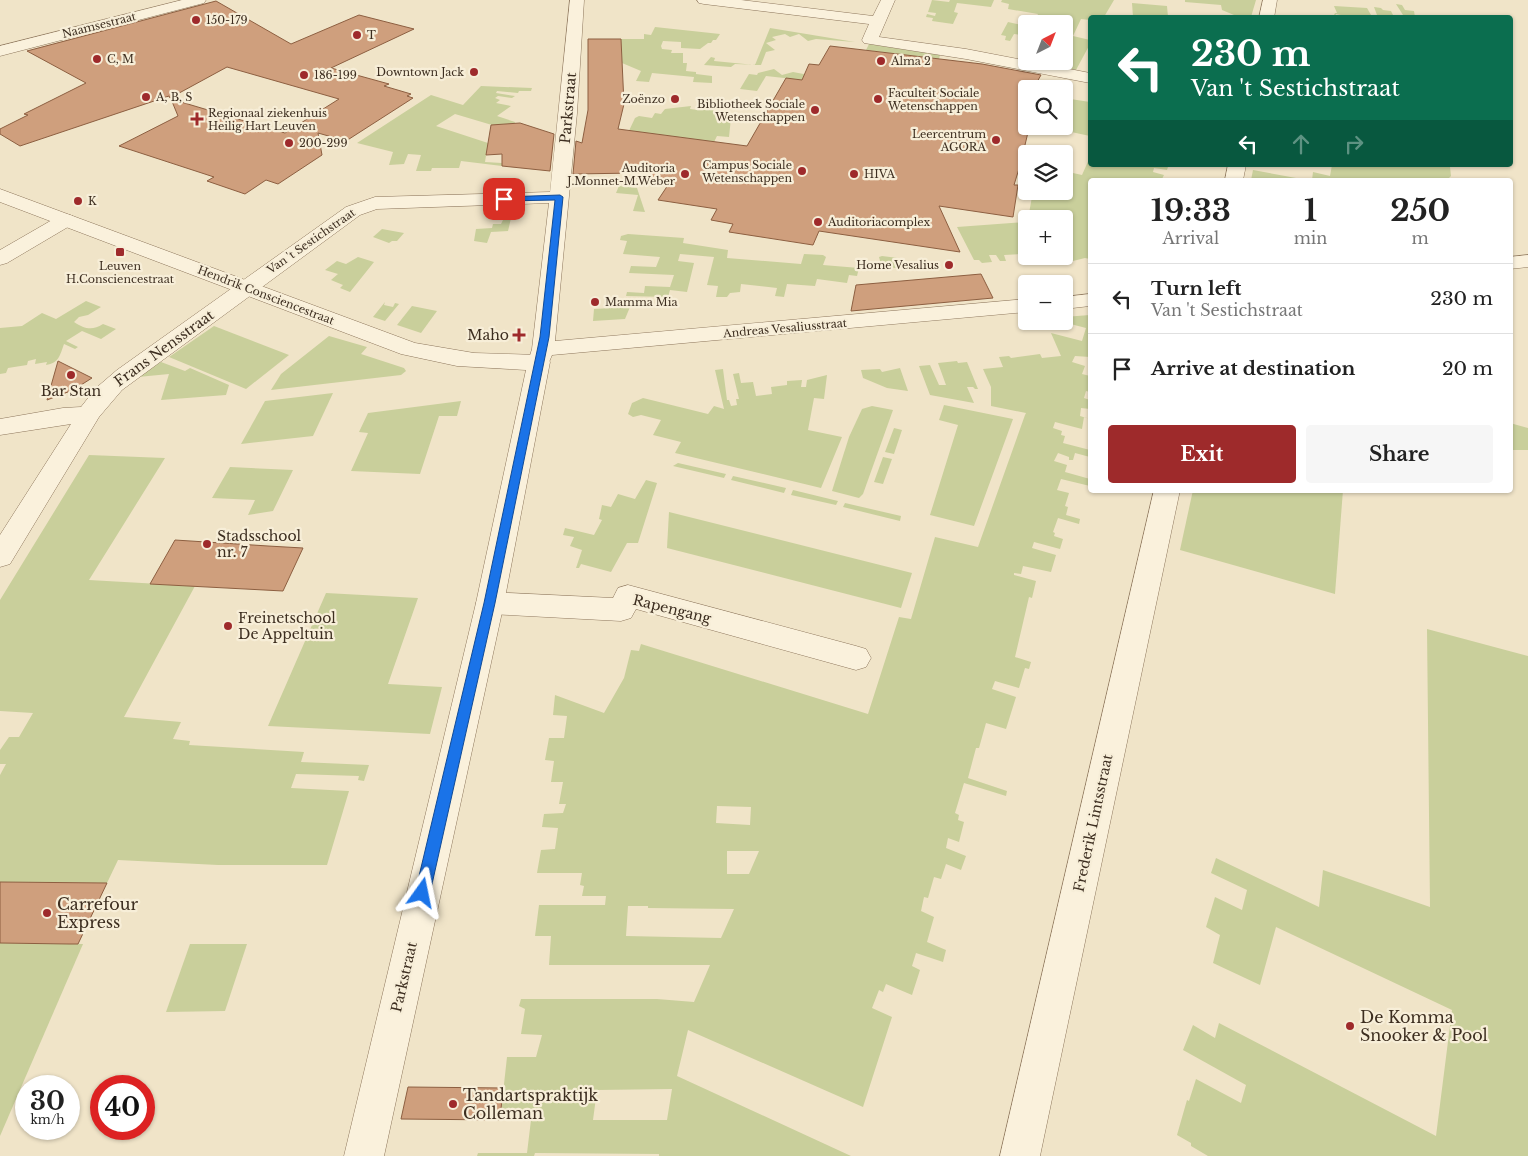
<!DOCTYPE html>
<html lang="en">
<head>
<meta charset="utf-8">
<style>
  :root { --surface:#fff; --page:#f6f6f6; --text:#222; --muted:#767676; --line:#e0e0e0; --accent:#9e2a2b }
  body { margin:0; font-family:"Libre Baskerville",serif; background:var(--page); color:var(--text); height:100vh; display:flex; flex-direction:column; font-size:19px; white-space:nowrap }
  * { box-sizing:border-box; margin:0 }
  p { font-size:16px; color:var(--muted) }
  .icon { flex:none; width:28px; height:28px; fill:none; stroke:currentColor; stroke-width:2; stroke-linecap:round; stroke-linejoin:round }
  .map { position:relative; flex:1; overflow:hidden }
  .sheet { position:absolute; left:1088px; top:178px; width:425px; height:315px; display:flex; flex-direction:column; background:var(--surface); border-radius:5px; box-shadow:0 1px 4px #0004 }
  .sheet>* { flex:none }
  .hud { position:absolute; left:1088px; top:15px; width:425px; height:152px; border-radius:5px; box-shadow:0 1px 4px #0004; background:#0b6e4f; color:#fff; overflow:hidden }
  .needle { width:32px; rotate:42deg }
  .tools { position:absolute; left:1018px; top:15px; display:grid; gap:10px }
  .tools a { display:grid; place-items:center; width:55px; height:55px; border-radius:5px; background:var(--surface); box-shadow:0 1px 4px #0004; font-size:25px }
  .speed { position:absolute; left:15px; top:1075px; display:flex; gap:10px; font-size:25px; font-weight:700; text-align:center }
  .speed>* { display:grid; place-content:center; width:65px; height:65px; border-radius:50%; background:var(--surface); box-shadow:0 1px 4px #0004; line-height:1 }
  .speed small { font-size:12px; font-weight:400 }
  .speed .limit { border:8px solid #d22; background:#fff; color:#111 }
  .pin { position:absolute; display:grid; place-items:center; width:42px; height:42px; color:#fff; margin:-21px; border-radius:10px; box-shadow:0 2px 8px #0006 }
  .me { position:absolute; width:55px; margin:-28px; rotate:12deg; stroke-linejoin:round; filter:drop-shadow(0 0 4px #0008) }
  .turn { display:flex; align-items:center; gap:18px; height:105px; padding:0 20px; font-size:22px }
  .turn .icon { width:65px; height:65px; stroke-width:2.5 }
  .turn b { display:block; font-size:35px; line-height:42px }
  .lanes { display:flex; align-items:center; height:48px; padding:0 20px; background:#0003; justify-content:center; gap:25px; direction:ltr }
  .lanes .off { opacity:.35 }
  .eta { display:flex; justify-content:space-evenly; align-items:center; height:85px; text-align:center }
  .eta b { font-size:30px; font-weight:800; line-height:35px }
  .cta { display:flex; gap:10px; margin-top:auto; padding:10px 20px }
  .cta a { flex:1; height:58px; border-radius:5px; background:var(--accent); color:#fff; font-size:20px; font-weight:800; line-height:58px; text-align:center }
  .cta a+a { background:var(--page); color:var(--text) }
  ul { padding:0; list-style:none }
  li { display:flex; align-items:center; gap:15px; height:70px; padding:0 20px; border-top:1px solid var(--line) }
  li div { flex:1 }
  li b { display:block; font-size:19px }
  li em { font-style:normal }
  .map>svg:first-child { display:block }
</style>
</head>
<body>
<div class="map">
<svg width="1528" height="1156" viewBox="0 0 1528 1156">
  <rect width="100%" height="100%" fill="#f0e4c8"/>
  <g fill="#c9cf9b" fill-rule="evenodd">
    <path d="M932 0 949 2 950 0H994L991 7 957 3 954 12 958 13 953 24 932 21 933 18 926 17 927 14 935 16 936 13 928 12Z"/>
    <path d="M1002 0H1114L1104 17 1090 18V20L1081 19 1073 36 1090 40V44L1076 70 1058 66 1061 61H1064L1067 51 1064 50V24H1033L1038 14 1008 9 1009 4 1001 2Z"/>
    <path d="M1185 0H1256L1251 17 1234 18V15L1222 10 1221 5 1185 2Z"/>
    <path d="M1132 3 1167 6 1168 17H1133Z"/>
    <path d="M1396 4 1402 5 1405 10 1414 11 1415 17 1355 18 1336 14 1335 17H1333L1335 13H1337L1334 6 1367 8 1371 15H1377L1374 7 1381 8 1383 10 1391 11 1393 15H1403Z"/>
    <path d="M1008 22 1026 26V41L1019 40 1022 35 1014 34 1010 41 1005 40 1006 36 1001 35Z"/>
    <path d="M655 27 720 34 716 40H713L711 43H708L700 49 681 48V42L663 41 661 46 662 49 672 50 671 53H683V63H687L686 71 696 72V74L712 76V83L693 82 694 77 652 73 649 82 636 81 641 71 622 63 621 39H644V34L651 35Z"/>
    <path d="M770 28 855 42 816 39 808 41 799 34 790 37 785 34 772 37 776 40 766 43 775 50 766 52 761 65 735 64 731 67 704 65 711 57 715 58 714 61 755 65Z"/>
    <path d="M869 44 940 55 939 59 866 50Z"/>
    <path d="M774 69 782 75 793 72 814 76 811 81 766 76 757 91 740 89 749 74 757 75 758 73Z"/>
    <path d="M481 86 532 88 531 91H519L518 93 497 91 496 93 515 96 512 98 498 96 495 98 500 100 496 103 511 106 497 116 515 122 514 125 502 128 455 114 436 126 488 143 485 162 502 163V166L461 161 459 168H432L431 171H416L421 155 408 154 404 164 389 165 393 152 357 143 431 95 463 105Z"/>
    <path d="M1064 98 1090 102V136L1043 126H1064Z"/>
    <path d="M691 106 690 109 698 110 699 107 722 112 719 115 731 118 729 137 717 136 714 142 638 132 627 135 635 118 639 116 652 118 655 113 661 114 665 109Z"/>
    <path d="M1090 157V165H1162L1168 167 1167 170 1154 168 1153 172 1164 175 1162 179 1165 180H1090V259L1085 258 1073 261 1069 259V261L1054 263 1052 259H1041L1040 256H1064V219H1028L1033 191H1064V171L1082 175Z"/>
    <path d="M1332 165H1441L1450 167 1451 176 1447 180H1312L1313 172 1330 176Z"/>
    <path d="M1253 170 1307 180H1251Z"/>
    <path d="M619 186 637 188 645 212 633 211 638 195 616 193Z"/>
    <path d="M506 214H512L508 231 491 232 487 243 474 241 476 229 492 228 493 224H501Z"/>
    <path d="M1026 222V256H1035L1036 258 1026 259 1023 254 1004 255 1006 261H1000L996 255H989L992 262 982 263 979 260H974L957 227Z"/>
    <path d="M382 229 404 233 397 241H392L389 243 373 237Z"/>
    <path d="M628 234 684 238 683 243 728 250 727 258 801 264 804 254 823 255 826 257 823 265 859 268 857 276 849 275 847 283 817 279 815 286 787 284 784 297 775 296 777 288 741 284 740 292 730 293 727 297H716L718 286 707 285 714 257 680 254 678 261 694 263 687 292 670 290 668 297 626 296 627 292 644 293 645 286 670 287 674 275 629 273 631 266 656 267 660 257 623 254 627 241 620 240 621 236Z"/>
    <path d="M882 256 898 258 901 266 899 268H882L879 257Z"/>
    <path d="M358 257 374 262 350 292 340 288 343 285 331 280 338 274 325 270 337 261 346 264Z"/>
    <path d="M86 301 101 307 88 315 79 317 74 322C85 329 92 331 103 324L116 329 101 339 82 331 66 341 78 347 75 349 64 344C60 355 59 363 46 365L47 362 35 364 36 359 28 361 27 365 8 368 6 373 0 374V328L22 326 42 313 56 319Z"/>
    <path d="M385 302 384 305 393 307 395 303 399 304 385 321 373 317Z"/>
    <path d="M412 306 437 311 421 333 397 325Z"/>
    <path d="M630 307 625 319 593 321 594 309Z"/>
    <path d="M1090 315V357L1075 356 1072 362 1085 366 1082 374 1090 376V392L1086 391 1084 398 1090 400V409L1081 408 1080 416 1090 419 1084 417 1082 429 1055 422 1053 428 1062 431 1061 435 1065 436 1063 443 1090 450V457L1075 453 1073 460H1069V457L1058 453 1054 461 1067 465 1065 472 1090 479V486L1061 479 1057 490 1069 493 1065 506 1068 507 1066 515 1080 519 1079 524 1058 518 1053 532 1055 533 1054 536 1063 539 1060 549 1034 542 1032 548 1056 555 1051 572 1023 566 1021 574 1014 573V575L1036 581 1032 598 1029 597 1015 657 1031 662 1029 669 1025 668 1019 688 995 681 992 689 1016 697 1006 729 986 723 979 748H976L968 778 1007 791 1006 796 964 783 955 813 959 815 958 820 964 822 959 842 948 838 946 848 966 856 961 870 946 864 941 879 934 877 928 898 924 897 921 911 934 917 927 942 946 950 943 962 916 953 912 966 920 970 912 995 886 984 883 992 879 990 872 1008 892 1017 863 1107 688 1030 677 1076 851 1156H659V1154L535 1153 534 1156H477L478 1153H527L531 1120H500L507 1057H536L542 1035 521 1034 525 1009 519 1006 521 999H657L694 1002 710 965H549L551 936H535L539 905H605L606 896H582L584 886 580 885 582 873H537L541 850 555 849 558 828 542 827 544 814 563 813 566 804H559L563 782H551L554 761 545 760 549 738H564L567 716 553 715 555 695 604 713 624 678 631 650 639 651 641 644 868 714 899 617 911 619 935 537 978 547 1025 415 1026 413 991 406V387L983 369 1003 367 999 357 1009 356 1011 358 1040 354 1042 358 1061 356 1051 333 1082 341 1086 328 1059 321H1064V317ZM717 806 751 807 750 825 716 823ZM727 851H759L749 874H727ZM628 906H648V908L734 909 721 938 626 936ZM672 1089 667 1120H593L597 1090Z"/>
    <path d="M214 326 289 355 246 389 169 357Z"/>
    <path d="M329 336 367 347 361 354 404 368 406 371 401 375 271 390 281 374Z"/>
    <path d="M957 361 958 363 967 362 978 389H975L973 387H967L974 403 930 395 919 366 930 365 939 385H946L938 363Z"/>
    <path d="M161 362 185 371 190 368 229 385 226 395 161 400 169 374 138 377Z"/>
    <path d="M900 368 908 391 887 388 863 378 861 370 880 369 882 372Z"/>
    <path d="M723 369 727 400H729L731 406 737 405 736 399H739L733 374 739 373 741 383 753 382 756 396 772 394 771 387 787 385V381L802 380 801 387H806L807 380 827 375 824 399 814 398 808 430 842 437 821 488 675 453 681 442 653 435 661 420 641 415 633 417 628 414 632 403 643 398 708 414 714 406 724 409 715 370Z"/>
    <path d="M333 393 313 436 241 444 265 401Z"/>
    <path d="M461 401 457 416H439L420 474 351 471 368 433 359 432 368 413Z"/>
    <path d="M944 405 1013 419 974 526 930 515 958 425 939 420Z"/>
    <path d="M872 406 893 410 863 494 859 498 832 491 849 437 862 409Z"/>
    <path d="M1510 423 1528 428V450H1510Z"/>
    <path d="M894 428 902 430 894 454 885 452Z"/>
    <path d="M89 455 165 458 89 580 195 586 124 717 181 722 173 739 190 741 189 745 304 752 301 762 369 765 364 781 358 780 359 776 296 774 291 788 349 791 327 865H218L118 860 107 883 0 882V775L6 764H0V750L9 737H19L33 713 0 711V600Z"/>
    <path d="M883 457 892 459 883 484 874 482Z"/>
    <path d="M678 463 726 474 724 478 673 466Z"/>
    <path d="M230 467 293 470 273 511 248 515 255 500 212 498Z"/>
    <path d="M733 476 786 488 784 493 731 480Z"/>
    <path d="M646 480 657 483 638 543H627L611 572 581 564 579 568H576L582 550 570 546 574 537 563 535 565 528 594 535 602 520 599 519 602 505 611 507 618 494 635 499Z"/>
    <path d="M793 490 838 501 836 505 791 495Z"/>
    <path d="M1193 490H1343L1335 594 1180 550Z"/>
    <path d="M845 503 901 516 900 521 843 507Z"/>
    <path d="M669 512 912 573 901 608 667 548Z"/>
    <path d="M326 593 418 598 388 684 442 687 430 734 268 726Z"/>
    <path d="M1427 629 1528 656V1156H1208L1191 1146V1143L1177 1135 1187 1100 1189 1101 1196 1079 1241 1103 1246 1085 1183 1050 1193 1025 1215 1038 1219 1023 1436 1136 1452 1010 1276 927 1260 985 1213 963 1220 935 1206 927 1215 897 1242 910 1247 890 1211 873 1216 858 1319 907 1323 870 1430 907Z"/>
    <path d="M0 943 83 944 0 1136Z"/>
    <path d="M190 944H247L225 1011 166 1012Z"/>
  </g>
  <g fill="#cf9f7d" stroke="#8d5f41">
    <path d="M216 1 291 44 359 15 414 29 331 68 389 84 384 86 411 94 407 96 413 98 346 141 318 133 322 155 278 184 266 180 245 194 207 181 214 177 119 146 178 116 171 99 285 133 339 99 227 67 170 98 169 96 20 146 0 134V129L28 115 24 114 86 83 27 51Z"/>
    <path d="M588 39H621L624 104 618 129 747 146 786 78 802 80 809 64 819 65 830 46 982 64 1041 75 1033 89H1026V126L1029 128 1025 145 1026 146 1014 185H1018L1013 217 939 206 960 252 819 231 813 245 729 232 733 224 711 220 717 209 658 200 670 182 636 178V173L573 174 576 141 582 143 588 110Z"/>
    <path d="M520 123 554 134 550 171 502 166V154L486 155 491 125Z"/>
    <path d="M981 274 993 298 851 311 856 285Z"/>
    <path d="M58 361 92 378 73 390 47 400Z"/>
    <path d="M175 540 268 546 303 548 283 591 150 584Z"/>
    <path d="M0 882 107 883 78 944H69L0 943Z"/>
    <path d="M408 1087 503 1088 500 1120 401 1119Z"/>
  </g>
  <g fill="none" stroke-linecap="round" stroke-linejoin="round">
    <g stroke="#8d765c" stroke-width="1">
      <g id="minor">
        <path d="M182 0H206L204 3 0 56V46Z"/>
        <path d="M570 0H584L577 113 555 341 1026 299V312L552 355 547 367 539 369 531 367 528 362 532 349 549 203 377 209 360 215 122 390 99 417 10 564 0 567V535L71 424 0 435V419L63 408 81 407 96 388 117 370 346 207 375 197 550 192Z"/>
        <path d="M697 0H741L873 16 881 0H895L879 37 966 49 1090 73V83L966 59 864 43 862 40 869 24 704 4 699 3Z"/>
        <path d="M1263 0H1277L1274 18H1259Z"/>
        <path d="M1228 165H1246L1243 180H1225Z"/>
        <path d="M66 214 73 216 76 220 73 224 7 263 0 265V250L59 216Z"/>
        <path d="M1528 255V267L1510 269V257Z"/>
        <path d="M1090 294V306L1064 309V297Z"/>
        <path d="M1154 490H1180L1040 1156H1000Z"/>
        <path d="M628 585 856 646 866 649 871 658 866 667 856 670 636 609 631 618 621 621 490 614 480 611 476 603 480 595 490 592 613 598 618 588Z"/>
      </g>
    </g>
    <g stroke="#8d765c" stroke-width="1">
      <path id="tertiary" d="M0 189 415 343 474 353 539 355 547 357 550 362 504 603 384 1156H344L476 603 526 370 457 366 401 354 0 202Z"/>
    </g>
    <use href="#minor" fill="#faf1dc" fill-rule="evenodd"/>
    <use href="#tertiary" fill="#faf1dc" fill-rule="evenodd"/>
  </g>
  <path fill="#1a73e8" stroke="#114b97" d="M560 195 563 197 549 337 495 603 430 893 428 898 422 900 417 898 415 893 484 603 540 337 555 200 504 201 500 199 504 197Z"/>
  <g fill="#9e2a2b" stroke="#f7eed8" stroke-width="2">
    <circle cx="196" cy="20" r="5"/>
    <circle cx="357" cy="35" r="5"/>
    <circle cx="97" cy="59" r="5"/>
    <circle cx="881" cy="61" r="5"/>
    <circle cx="474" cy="72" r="5"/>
    <circle cx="304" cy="75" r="5"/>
    <circle cx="146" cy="97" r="5"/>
    <circle cx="675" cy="99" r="5"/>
    <circle cx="878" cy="99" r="5"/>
    <circle cx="815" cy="110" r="5"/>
    <path d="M194.5 111.5h5v5h5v5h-5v5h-5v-5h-5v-5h5z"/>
    <circle cx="996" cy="140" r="5"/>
    <circle cx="289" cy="143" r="5"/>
    <circle cx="802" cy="171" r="5"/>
    <circle cx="685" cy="174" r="5"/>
    <circle cx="854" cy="174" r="5"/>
    <circle cx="78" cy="201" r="5"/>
    <circle cx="818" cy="222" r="5"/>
    <rect x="115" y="247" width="10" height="10" rx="2.5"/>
    <circle cx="949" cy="265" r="5"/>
    <circle cx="595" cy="302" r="5"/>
    <path d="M516.5 327.5h5v5h5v5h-5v5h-5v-5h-5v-5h5z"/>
    <circle cx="71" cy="375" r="5"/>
    <circle cx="207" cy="544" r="5"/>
    <circle cx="228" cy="626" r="5"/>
    <circle cx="47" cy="913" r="5"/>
    <circle cx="1350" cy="1026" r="5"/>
    <circle cx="453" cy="1104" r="5"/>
  </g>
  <g text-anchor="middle" stroke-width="4.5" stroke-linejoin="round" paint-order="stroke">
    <g font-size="11" fill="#3d2e20" stroke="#f7eed8" text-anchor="start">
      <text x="206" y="24">150-179</text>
      <text x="367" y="39">T</text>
      <text x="107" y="63">C, M</text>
      <text x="891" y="65">Alma 2</text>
      <text x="464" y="76" text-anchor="end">Downtown Jack</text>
      <text x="314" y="79">186-199</text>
      <text x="888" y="97">Faculteit Sociale<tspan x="888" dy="13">Wetenschappen</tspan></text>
      <text x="156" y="101">A, B, S</text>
      <text x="665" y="103" text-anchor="end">Zoënzo</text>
      <text x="805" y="108" text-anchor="end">Bibliotheek Sociale<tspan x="805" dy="13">Wetenschappen</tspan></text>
      <text x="208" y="117">Regionaal ziekenhuis<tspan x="208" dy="13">Heilig Hart Leuven</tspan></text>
      <text x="986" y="138" text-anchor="end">Leercentrum<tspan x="986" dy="13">AGORA</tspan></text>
      <text x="299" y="147">200-299</text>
      <text x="792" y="169" text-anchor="end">Campus Sociale<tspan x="792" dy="13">Wetenschappen</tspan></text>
      <text x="675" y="172" text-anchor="end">Auditoria<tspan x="675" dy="13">J.Monnet-M.Weber</tspan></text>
      <text x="864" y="178">HIVA</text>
      <text x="88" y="205">K</text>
      <text x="828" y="226">Auditoriacomplex</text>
      <text x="939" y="269" text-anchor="end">Home Vesalius</text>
      <text x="120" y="270" text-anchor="middle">Leuven<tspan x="120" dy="13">H.Consciencestraat</tspan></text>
      <text x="605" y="306">Mamma Mia</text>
    </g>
    <g font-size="11" fill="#3d2e20" stroke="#f7eed8">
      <text transform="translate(99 25) rotate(-14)" y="4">Naamsestraat</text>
      <text transform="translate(311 241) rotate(-35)" y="4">Van 't Sestichstraat</text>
      <text transform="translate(266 295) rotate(21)" y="4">Hendrik Consciencestraat</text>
      <text transform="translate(785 328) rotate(-5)" y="4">Andreas Vesaliusstraat</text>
    </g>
    <g font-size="14" fill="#3d2e20" stroke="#f7eed8">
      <text transform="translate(568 108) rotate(-85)" y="5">Parkstraat</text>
      <text transform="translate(164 348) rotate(-36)" y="5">Frans Nensstraat</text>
      <text transform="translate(672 609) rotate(14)" y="5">Rapengang</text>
      <text transform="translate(1093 823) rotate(-78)" y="5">Frederik Lintsstraat</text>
      <text transform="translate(404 977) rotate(-77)" y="5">Parkstraat</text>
    </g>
    <g font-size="14" fill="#3d2e20" stroke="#f7eed8" text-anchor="start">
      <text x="509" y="340" text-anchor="end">Maho</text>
      <text x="71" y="396" text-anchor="middle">Bar Stan</text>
      <text x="217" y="541">Stadsschool<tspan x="217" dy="16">nr. 7</tspan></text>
      <text x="238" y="623">Freinetschool<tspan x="238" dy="16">De Appeltuin</tspan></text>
    </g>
    <g font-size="16" fill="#3d2e20" stroke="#f7eed8" text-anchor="start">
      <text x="57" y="910">Carrefour<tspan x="57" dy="18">Express</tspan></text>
      <text x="1360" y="1023">De Komma<tspan x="1360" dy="18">Snooker &amp; Pool</tspan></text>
      <text x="463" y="1101">Tandartspraktijk<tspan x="463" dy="18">Colleman</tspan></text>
    </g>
  </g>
</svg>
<div class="tools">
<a><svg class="needle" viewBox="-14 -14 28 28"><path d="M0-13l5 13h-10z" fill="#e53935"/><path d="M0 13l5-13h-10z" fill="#767676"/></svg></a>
<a><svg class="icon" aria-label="search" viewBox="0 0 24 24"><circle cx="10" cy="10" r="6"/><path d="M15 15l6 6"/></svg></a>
<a><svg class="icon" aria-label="layers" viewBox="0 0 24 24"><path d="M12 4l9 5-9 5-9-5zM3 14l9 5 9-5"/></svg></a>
<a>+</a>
<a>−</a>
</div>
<div class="speed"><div>30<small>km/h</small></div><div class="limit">40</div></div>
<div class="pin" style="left:504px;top:199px;background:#d93025"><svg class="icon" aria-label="arrive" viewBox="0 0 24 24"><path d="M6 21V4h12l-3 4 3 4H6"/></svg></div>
<svg class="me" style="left:422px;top:893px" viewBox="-20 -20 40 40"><path d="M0-17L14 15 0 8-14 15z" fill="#1a73e8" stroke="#fff" stroke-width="4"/></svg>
<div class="hud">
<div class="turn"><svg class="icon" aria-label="left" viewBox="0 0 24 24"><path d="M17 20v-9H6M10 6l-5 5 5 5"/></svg><div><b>230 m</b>Van 't Sestichstraat</div></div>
<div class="lanes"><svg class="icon" aria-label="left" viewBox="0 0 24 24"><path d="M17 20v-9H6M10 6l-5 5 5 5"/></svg><svg class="icon off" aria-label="ahead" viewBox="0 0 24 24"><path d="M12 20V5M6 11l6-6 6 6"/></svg><svg class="icon off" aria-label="right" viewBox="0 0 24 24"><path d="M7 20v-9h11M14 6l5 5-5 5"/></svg></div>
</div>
<section class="sheet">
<div class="eta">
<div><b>19:33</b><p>Arrival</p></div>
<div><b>1</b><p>min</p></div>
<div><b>250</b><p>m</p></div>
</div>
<ul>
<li><svg class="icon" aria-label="left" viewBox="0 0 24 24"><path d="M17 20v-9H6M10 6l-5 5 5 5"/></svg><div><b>Turn left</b><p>Van 't Sestichstraat</p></div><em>230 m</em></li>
<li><svg class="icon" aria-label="arrive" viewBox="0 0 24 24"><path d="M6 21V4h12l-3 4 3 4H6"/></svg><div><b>Arrive at destination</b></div><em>20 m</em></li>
</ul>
<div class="cta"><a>Exit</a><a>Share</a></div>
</section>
</div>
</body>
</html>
